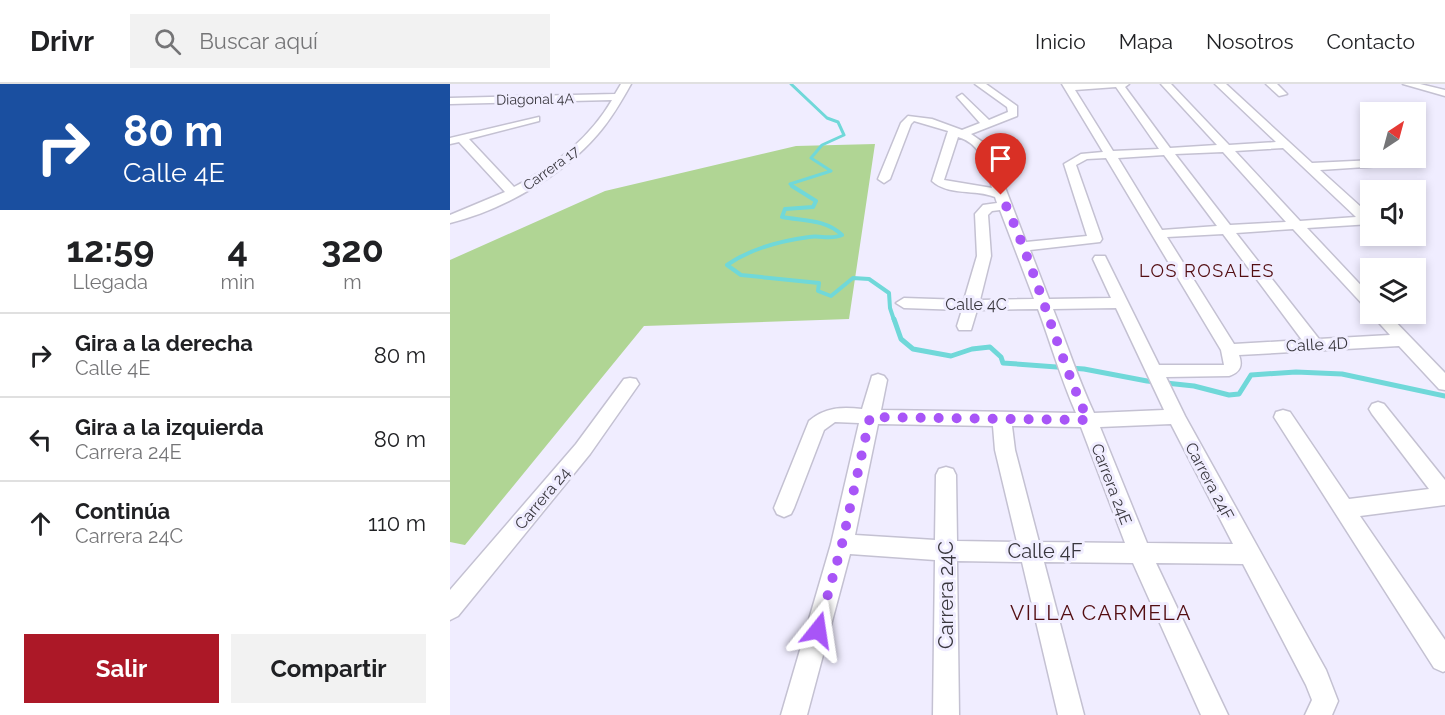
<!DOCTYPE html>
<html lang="es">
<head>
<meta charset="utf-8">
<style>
  :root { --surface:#fff; --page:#f2f2f2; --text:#202124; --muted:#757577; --line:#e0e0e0; --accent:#ac1827 }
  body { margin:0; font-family:Raleway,sans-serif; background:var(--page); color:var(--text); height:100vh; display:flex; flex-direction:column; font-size:22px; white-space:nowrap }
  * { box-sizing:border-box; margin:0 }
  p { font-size:20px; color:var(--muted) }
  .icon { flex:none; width:33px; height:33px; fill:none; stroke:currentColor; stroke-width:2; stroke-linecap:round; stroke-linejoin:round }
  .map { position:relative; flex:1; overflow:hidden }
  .details { display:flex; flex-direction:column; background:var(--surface); width:450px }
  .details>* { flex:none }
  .banner { background:#1a4fa0; color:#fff; overflow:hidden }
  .needle { width:39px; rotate:36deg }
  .controls { position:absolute; left:910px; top:18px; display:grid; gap:12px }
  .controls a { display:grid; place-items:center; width:66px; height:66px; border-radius:0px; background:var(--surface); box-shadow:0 3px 9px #0003; font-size:30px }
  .pin { position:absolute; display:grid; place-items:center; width:51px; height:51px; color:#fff; margin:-62px -26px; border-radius:50% 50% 50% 0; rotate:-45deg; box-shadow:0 0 6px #0007 }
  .pin .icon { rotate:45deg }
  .me { position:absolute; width:66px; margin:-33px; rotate:15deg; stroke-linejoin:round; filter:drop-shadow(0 0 4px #0008) }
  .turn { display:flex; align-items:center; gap:21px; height:126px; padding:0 24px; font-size:27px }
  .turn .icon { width:78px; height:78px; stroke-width:2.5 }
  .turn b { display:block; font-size:42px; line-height:51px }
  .eta { display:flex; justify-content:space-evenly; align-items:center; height:102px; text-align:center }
  .eta b { font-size:36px; font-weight:700; line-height:42px }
  .action { display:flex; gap:12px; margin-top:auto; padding:12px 24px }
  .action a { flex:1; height:69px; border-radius:0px; background:var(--accent); color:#fff; font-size:24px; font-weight:700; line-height:69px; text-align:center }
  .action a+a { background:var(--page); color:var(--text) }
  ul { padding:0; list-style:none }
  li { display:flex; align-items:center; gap:18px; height:84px; padding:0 24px; border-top:2px solid var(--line) }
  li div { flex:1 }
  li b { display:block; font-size:22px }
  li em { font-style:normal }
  header { display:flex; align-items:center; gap:36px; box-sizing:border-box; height:84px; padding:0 30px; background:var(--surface); border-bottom:2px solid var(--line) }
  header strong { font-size:28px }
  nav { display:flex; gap:33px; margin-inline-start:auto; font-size:21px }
  .search { width:420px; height:54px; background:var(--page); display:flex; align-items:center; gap:15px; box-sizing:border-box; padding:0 21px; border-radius:0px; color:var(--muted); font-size:22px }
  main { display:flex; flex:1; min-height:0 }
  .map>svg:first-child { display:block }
</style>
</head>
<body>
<header>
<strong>Drivr</strong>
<div class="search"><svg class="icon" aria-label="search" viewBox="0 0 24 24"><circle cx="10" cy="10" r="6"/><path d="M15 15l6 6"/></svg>Buscar aquí</div>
<nav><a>Inicio</a><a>Mapa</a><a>Nosotros</a><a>Contacto</a></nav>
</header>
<main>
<section class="details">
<div class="banner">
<div class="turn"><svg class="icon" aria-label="right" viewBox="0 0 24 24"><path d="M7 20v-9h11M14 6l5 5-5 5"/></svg><div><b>80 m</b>Calle 4E</div></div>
</div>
<div class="eta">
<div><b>12:59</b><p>Llegada</p></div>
<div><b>4</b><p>min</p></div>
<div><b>320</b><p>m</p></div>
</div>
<ul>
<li><svg class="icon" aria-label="right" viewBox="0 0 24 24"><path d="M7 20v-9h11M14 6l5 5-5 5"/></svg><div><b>Gira a la derecha</b><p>Calle 4E</p></div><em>80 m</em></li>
<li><svg class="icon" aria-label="left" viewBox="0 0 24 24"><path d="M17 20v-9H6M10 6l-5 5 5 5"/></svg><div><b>Gira a la izquierda</b><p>Carrera 24E</p></div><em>80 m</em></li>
<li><svg class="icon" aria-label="ahead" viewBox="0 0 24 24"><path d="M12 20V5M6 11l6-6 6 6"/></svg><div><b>Continúa</b><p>Carrera 24C</p></div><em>110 m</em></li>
</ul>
<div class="action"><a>Salir</a><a>Compartir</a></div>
</section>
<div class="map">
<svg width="995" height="631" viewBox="0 0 995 631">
  <rect width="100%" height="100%" fill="#f0edff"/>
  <path fill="#b0d594" d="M425 60 399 235 194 242 15 461 0 458V176L155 107 346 62Z"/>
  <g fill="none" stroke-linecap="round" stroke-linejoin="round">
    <path stroke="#70d8d9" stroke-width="3" d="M341 0 377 34 388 38 394 51 372 61 361 74 381 87 340 100 344 103"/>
    <path stroke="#70d8d9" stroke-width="4" d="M342 102 366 117 363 123 335 125 332 133C353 137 376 135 392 151 381 156 370 151 359 153 330 157 301 164 277 181L291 191 369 199 368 207 381 212 403 194 419 195 439 209 440 224 444 236"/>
    <path stroke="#70d8d9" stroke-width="5" d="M444 235 451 255 463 265 501 272 522 265 540 263 551 273 553 279 634 285 697 297 744 302 779 311 789 310 801 291 846 288 892 290 995 312"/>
    <g stroke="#c4c1d2" stroke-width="3">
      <g id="minor">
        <path d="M171 0H181C171 18 161 35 148 50 112 92 53 126 0 139V131L55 108 9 58 0 60V54L89 33V37L19 55 64 103C103 83 140 54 162 16L0 20V14L165 10Z"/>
        <path d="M525 0H536L567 22V32L521 50 534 59 543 72 576 158 637 152 614 80 631 70 653 68 612 0H679L675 3 720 64 767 61 711 0H721L779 61 826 58 765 0H776L862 79 946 75 952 78 946 81 870 86 921 132V140L857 144 921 212V226L916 224 843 145 786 149 869 255 940 251 921 230H938L995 289V306L989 305 949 262 789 271C793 282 790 288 779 292L716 293 735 332 876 586 888 617 882 631H855L862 616 856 601 793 480 706 479 778 631H751L683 479 594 478 634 631H608L572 478 507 477 509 631H483L485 476 400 470 357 631H331L381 460 409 339 385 338 374 346 344 424 341 430 334 433 327 430 324 424 359 337C375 323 392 323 412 325L422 292 428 290 434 292 437 296 431 326 626 329C611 295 601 260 588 225L527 226 521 246H509L507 242 512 226 454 224 446 219 454 214 514 216 527 172 525 130 533 121 547 119 545 113C526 105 498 112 482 97L498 47 464 37 461 40 440 95 434 99 428 95 451 39 458 32 482 35 512 46 530 39 507 13 512 10 539 36 558 28 557 23ZM666 3 709 65 663 67 625 6ZM508 53C532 60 536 82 542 104L494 96ZM833 64 906 133 850 137 785 67ZM773 68 836 138 780 141 725 70ZM714 71 767 142 712 146 668 74ZM656 74 771 266 774 281H709L655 172H645L643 175 661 214 599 215 580 166 650 158 652 155 626 81 637 75ZM550 126 584 215 530 216 541 172 538 131 542 127ZM773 150 852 256 784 260 717 153ZM666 224 714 326 644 329C628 295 617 260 603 225ZM428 340 543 342 545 366 567 458 507 457 506 391 503 385 496 383 489 385 486 391 485 456 405 451ZM721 340 783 460 697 459 650 343ZM562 342 631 343 675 459 589 458 565 366Z"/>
        <path d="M816 0H827L837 10 829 12Z"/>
        <path d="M953 0H970L995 6V12Z"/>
        <path d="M180 294 186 295 189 300 140 370 8 532 0 536V506L126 360 174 295Z"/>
        <path d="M928 318 934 320 995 396V421L910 432 995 556V587L993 588 984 584 824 333 826 328 833 326 840 328 899 415 979 405 922 330 919 325 922 320Z"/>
      </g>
    </g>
    <use href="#minor" fill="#fff" fill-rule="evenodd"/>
  </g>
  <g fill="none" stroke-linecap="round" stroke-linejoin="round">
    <path stroke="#a855f7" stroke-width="10" stroke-dasharray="0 18" d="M368 546 392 460 420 333 638 336C605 263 586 184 551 111"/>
  </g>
  <g text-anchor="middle" stroke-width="6" stroke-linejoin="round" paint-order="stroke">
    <g font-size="14" fill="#39373e" stroke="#f0edff">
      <text transform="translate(85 15) rotate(-1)" y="5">Diagonal 4A</text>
      <text transform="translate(101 84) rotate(-36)" y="5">Carrera 17</text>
    </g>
    <g font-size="16" fill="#39373e" stroke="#f0edff">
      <text x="526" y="226">Calle 4C</text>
      <text transform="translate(867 260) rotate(-3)" y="6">Calle 4D</text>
      <text transform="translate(760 397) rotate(62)" y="6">Carrera 24F</text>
      <text transform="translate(662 400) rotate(69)" y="6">Carrera 24E</text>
      <text transform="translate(92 414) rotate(-50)" y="6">Carrera 24</text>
    </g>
    <g font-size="18" letter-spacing="1.5" fill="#530e12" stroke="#f0edff">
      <text x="757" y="193">LOS ROSALES</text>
    </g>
    <g font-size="20" fill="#39373e" stroke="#f0edff">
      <text x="595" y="474">Calle 4F</text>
      <text transform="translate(496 511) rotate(-90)" y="7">Carrera 24C</text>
    </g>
    <g font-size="21" letter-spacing="1.5" fill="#530e12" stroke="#f0edff">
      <text x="651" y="536">VILLA CARMELA</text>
    </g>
  </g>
</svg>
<div class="controls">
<a><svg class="needle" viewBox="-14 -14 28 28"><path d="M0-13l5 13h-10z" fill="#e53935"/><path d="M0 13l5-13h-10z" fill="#757577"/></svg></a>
<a><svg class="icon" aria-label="sound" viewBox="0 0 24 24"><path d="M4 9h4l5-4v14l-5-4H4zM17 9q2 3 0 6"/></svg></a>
<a><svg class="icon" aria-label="layers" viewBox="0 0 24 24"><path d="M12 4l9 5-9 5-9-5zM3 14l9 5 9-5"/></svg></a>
</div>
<div class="pin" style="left:551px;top:111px;background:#d93025"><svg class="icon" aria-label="arrive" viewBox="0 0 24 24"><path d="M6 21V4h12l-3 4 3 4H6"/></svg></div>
<svg class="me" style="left:368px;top:546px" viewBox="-20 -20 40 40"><path d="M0-17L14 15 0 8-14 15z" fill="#a855f7" stroke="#fff" stroke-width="4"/></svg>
</div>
</main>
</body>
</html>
